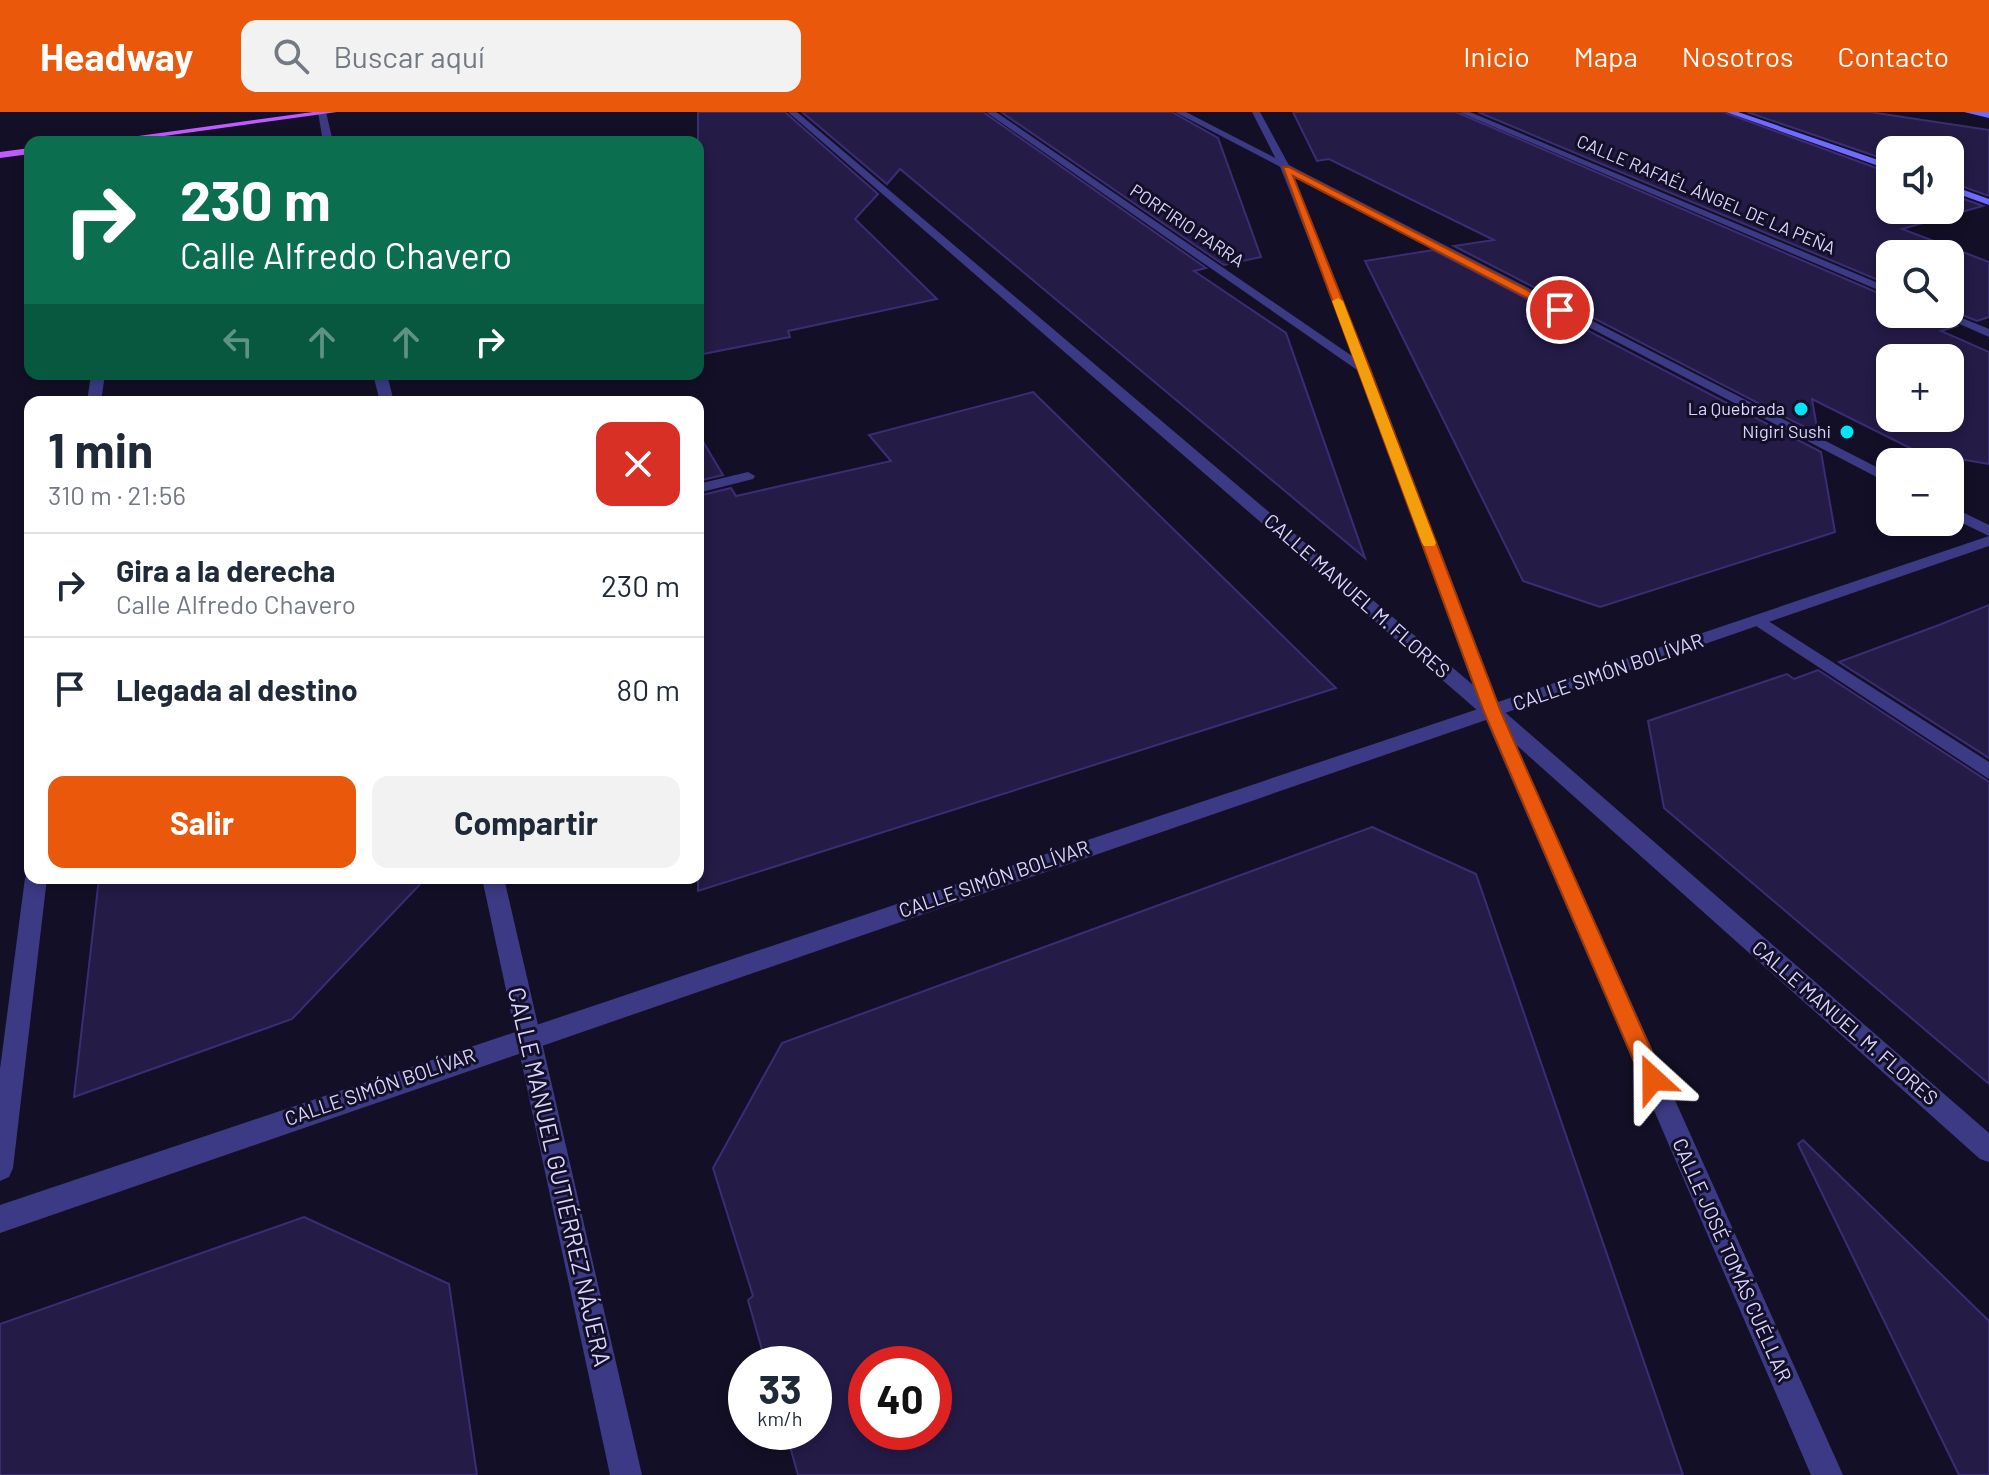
<!DOCTYPE html>
<html lang="es">
<head>
<meta charset="utf-8">
<style>
  :root { --surface:#fff; --page:#f2f2f3; --text:#1f2937; --muted:#747a83; --line:#e0e1e3; --accent:#ea580c }
  body { margin:0; font-family:Barlow,sans-serif; background:var(--page); color:var(--text); height:100vh; display:flex; flex-direction:column; font-size:30px; white-space:nowrap }
  * { box-sizing:border-box; margin:0 }
  p { font-size:26px; color:var(--muted) }
  .icon { flex:none; width:44px; height:44px; fill:none; stroke:currentColor; stroke-width:2; stroke-linecap:round; stroke-linejoin:round }
  .map { position:relative; flex:1; overflow:hidden }
  .side { position:absolute; left:24px; top:284px; width:680px; height:488px; display:flex; flex-direction:column; background:var(--surface); border-radius:16px; box-shadow:0 4px 12px #0003 }
  .side>* { flex:none }
  .top-card { position:absolute; left:24px; top:24px; width:680px; height:244px; border-radius:16px; box-shadow:0 4px 12px #0003; background:#0b6e4f; color:#fff; overflow:hidden }
  .buttons { position:absolute; left:1876px; top:24px; display:grid; gap:16px }
  .buttons a { display:grid; place-items:center; width:88px; height:88px; border-radius:16px; background:var(--surface); box-shadow:0 4px 12px #0003; font-size:40px }
  .speed { position:absolute; left:728px; top:1234px; display:flex; gap:16px; font-size:40px; font-weight:700; text-align:center }
  .speed>* { display:grid; place-content:center; width:104px; height:104px; border-radius:50%; background:var(--surface); box-shadow:0 4px 12px #0003; line-height:1 }
  .speed small { font-size:20px; font-weight:400 }
  .speed .limit { border:12px solid #d22; background:#fff; color:#111 }
  .pin { position:absolute; display:grid; place-items:center; width:68px; height:68px; color:#fff; margin:-34px; border:4px solid #fff; border-radius:50%; box-shadow:0 2px 8px #0007 }
  .me { position:absolute; width:88px; margin:-44px; rotate:336deg; stroke-linejoin:round; filter:drop-shadow(0 0 6px #0008) }
  .turn { display:flex; align-items:center; gap:28px; height:168px; padding:0 24px; font-size:36px }
  .turn .icon { width:104px; height:104px; stroke-width:2.5 }
  .turn b { display:block; font-size:56px; line-height:68px }
  .lanes { display:flex; align-items:center; height:76px; padding:0 24px; background:#0003; justify-content:center; gap:40px; direction:ltr }
  .lanes .off { opacity:.35 }
  .round { display:grid; place-items:center; flex:none; width:84px; height:84px; border-radius:16px; background:var(--page) }
  .headline { display:flex; align-items:center; justify-content:space-between; height:136px; padding:0 24px }
  h1 { font-size:48px; font-weight:700; line-height:60px }
  .button { display:flex; gap:16px; margin-top:auto; padding:16px 24px }
  .button a { flex:1; height:92px; border-radius:16px; background:var(--accent); color:#fff; font-size:32px; font-weight:700; line-height:92px; text-align:center }
  .button a+a { background:var(--page); color:var(--text) }
  ul { padding:0; list-style:none }
  li { display:flex; align-items:center; gap:24px; height:104px; padding:0 24px; border-top:2px solid var(--line) }
  li div { flex:1 }
  li b { display:block; font-size:30px }
  li em { font-style:normal }
  header { display:flex; align-items:center; gap:48px; box-sizing:border-box; height:112px; padding:0 40px; background:var(--accent); color:#fff }
  header strong { font-size:38px }
  nav { display:flex; gap:44px; margin-inline-start:auto; font-size:28px }
  .search { width:560px; height:72px; background:var(--page); display:flex; align-items:center; gap:20px; box-sizing:border-box; padding:0 28px; border-radius:16px; color:var(--muted); font-size:30px }
  .map>svg:first-child { display:block }
</style>
</head>
<body>
<header>
<strong>Headway</strong>
<div class="search"><svg class="icon" aria-label="search" viewBox="0 0 24 24"><circle cx="10" cy="10" r="6"/><path d="M15 15l6 6"/></svg>Buscar aquí</div>
<nav><a>Inicio</a><a>Mapa</a><a>Nosotros</a><a>Contacto</a></nav>
</header>
<div class="map">
<svg width="1989" height="1363" viewBox="0 0 1989 1363">
  <rect width="100%" height="100%" fill="#130f26"/>
  <g fill="#241b47" stroke="#3b2d73" stroke-width="2" fill-rule="evenodd">
    <path d="M698 0H785L878 82 855 107 937 187 788 219 790 225 698 243Z"/>
    <path d="M802 0H983L1206 156 1194 159 1286 221 1365 446 900 57 887 72Z"/>
    <path d="M1001 0H1172L1218 26 1261 145 1224 153Z"/>
    <path d="M1293 0H1456L1890 186V202H1934L1957 214 1941 219 1989 240V352L1918 340 1812 287 1818 322 1454 134 1494 128 1329 47 1317 49ZM1890 246H1950V306H1890Z"/>
    <path d="M1478 0H1723L1890 61V98H1950V82L1983 94 1902 117 1989 150V205L1977 209 1950 198V142H1890V173Z"/>
    <path d="M1747 0H1870L1989 18V84L1950 70V38H1890V49Z"/>
    <path d="M1433 138 1821 340 1835 420 1600 495 1523 469 1365 149Z"/>
    <path d="M1033 280 1336 576 698 779V384L731 376 736 384 891 349 869 323Z"/>
    <path d="M698 321 723 363 698 369Z"/>
    <path d="M1989 493V646L1839 550 1939 513Z"/>
    <path d="M1818 558 1989 670V972L1664 696 1648 609 1787 562 1794 567Z"/>
    <path d="M1372 715 1476 762 1683 1363H798L786 1320H814V1252H766L748 1188 753 1184 713 1056 782 931ZM866 1252H934V1320H866Z"/>
    <path d="M99 766H426L292 907 74 985Z"/>
    <path d="M1803 1028 1989 1209V1363H1959L1798 1032Z"/>
    <path d="M304 1105 449 1172 477 1363H0V1212Z"/>
  </g>
  <g fill="none" stroke-linecap="round" stroke-linejoin="round">
    <g fill="#3d3a85" fill-rule="evenodd">
      <path d="M318 0H326L333 30H323Z"/>
      <path d="M788 0H797L1499 595 1989 1021V1050L1980 1047 1485 605Z"/>
      <path d="M986 0H996L1371 257 1360 260Z"/>
      <path d="M1175 0H1186L1890 362V372Z"/>
      <path d="M1459 0H1470L1890 176V183Z"/>
      <path d="M1950 201 1989 217V225L1937 202Z"/>
      <path d="M91 262H105L101 290H87Z"/>
      <path d="M373 262H387L394 290H380Z"/>
      <path d="M748 360 755 364 753 367 698 381V372Z"/>
      <path d="M1950 394 1989 413V424L1950 405Z"/>
      <path d="M1759 503 1989 650V667L1753 512 1750 508Z"/>
      <path d="M30 759V766H47L13 1056 9 1065 0 1069V957L25 766Z"/>
      <path d="M482 766H504L642 1363H610Z"/>
    </g>
    <path fill="#3d3a85" fill-rule="evenodd" d="M1252 0H1260L1291 57 1371 257 1498 590 1989 424V434L1502 602 1843 1363H1811L1486 608 0 1121V1093L1481 596 1359 257 1281 57Z"/>
    <g fill="#6f6bff" fill-rule="evenodd">
      <path d="M1726 0H1738L1890 52V58Z"/>
      <path d="M1964 0H1989V6Z"/>
      <path d="M1950 73 1989 87V93L1950 79Z"/>
    </g>
    <g fill="#c25bff" fill-rule="evenodd">
      <path d="M313 0H337L121 30H95Z"/>
      <path d="M30 36V42L0 46V40Z"/>
    </g>
  </g>
  <path fill="#ea580c" stroke="#983908" stroke-width="2" d="M1283 55H1289L1566 198 1556 201 1293 64 1370 257 1501 600 1664 967 1661 975 1653 978 1645 975 1484 600Z"/>
  <path fill="#f59e0b" d="M1338 186 1343 189 1436 431 1434 434H1424L1422 431 1332 189Z"/>
  <g fill="#00e5ff" stroke="#130f26" stroke-width="3">
    <circle cx="1801" cy="297" r="8"/>
    <circle cx="1847" cy="320" r="8"/>
  </g>
  <g text-anchor="middle" stroke-width="6" stroke-linejoin="round" paint-order="stroke">
    <g font-size="18" fill="#d9d4ff" stroke="#130f26">
      <text transform="translate(1706 83) rotate(23)" y="6">CALLE RAFAÉL ÁNGEL DE LA PEÑA</text>
      <text transform="translate(1187 114) rotate(34)" y="6">PORFIRIO PARRA</text>
    </g>
    <g font-size="18" fill="#d9d4ff" stroke="#130f26" text-anchor="end">
      <text x="1785" y="303">La Quebrada</text>
      <text x="1831" y="326">Nigiri Sushi</text>
    </g>
    <g font-size="20" fill="#d9d4ff" stroke="#130f26">
      <text transform="translate(1357 484) rotate(41)" y="7">CALLE MANUEL M. FLORES</text>
      <text transform="translate(1608 560) rotate(-19)" y="7">CALLE SIMÓN BOLÍVAR</text>
      <text transform="translate(994 767) rotate(-19)" y="7">CALLE SIMÓN BOLÍVAR</text>
      <text transform="translate(1845 911) rotate(41)" y="7">CALLE MANUEL M. FLORES</text>
      <text transform="translate(380 975) rotate(-19)" y="7">CALLE SIMÓN BOLÍVAR</text>
      <text transform="translate(1732 1148) rotate(66)" y="7">CALLE JOSÉ TOMÁS CUÉLLAR</text>
    </g>
    <g font-size="24" fill="#d9d4ff" stroke="#130f26">
      <text transform="translate(559 1065) rotate(77)" y="8">CALLE MANUEL GUTIÉRREZ NÁJERA</text>
    </g>
  </g>
</svg>
<div class="buttons">
<a><svg class="icon" aria-label="sound" viewBox="0 0 24 24"><path d="M4 9h4l5-4v14l-5-4H4zM17 9q2 3 0 6"/></svg></a>
<a><svg class="icon" aria-label="search" viewBox="0 0 24 24"><circle cx="10" cy="10" r="6"/><path d="M15 15l6 6"/></svg></a>
<a>+</a>
<a>−</a>
</div>
<div class="speed"><div>33<small>km/h</small></div><div class="limit">40</div></div>
<div class="pin" style="left:1560px;top:198px;background:#d93025"><svg class="icon" aria-label="arrive" viewBox="0 0 24 24"><path d="M6 21V4h12l-3 4 3 4H6"/></svg></div>
<svg class="me" style="left:1653px;top:967px" viewBox="-20 -20 40 40"><path d="M0-17L14 15 0 8-14 15z" fill="#ea580c" stroke="#fff" stroke-width="4"/></svg>
<div class="top-card">
<div class="turn"><svg class="icon" aria-label="right" viewBox="0 0 24 24"><path d="M7 20v-9h11M14 6l5 5-5 5"/></svg><div><b>230 m</b>Calle Alfredo Chavero</div></div>
<div class="lanes"><svg class="icon off" aria-label="left" viewBox="0 0 24 24"><path d="M17 20v-9H6M10 6l-5 5 5 5"/></svg><svg class="icon off" aria-label="ahead" viewBox="0 0 24 24"><path d="M12 20V5M6 11l6-6 6 6"/></svg><svg class="icon off" aria-label="ahead" viewBox="0 0 24 24"><path d="M12 20V5M6 11l6-6 6 6"/></svg><svg class="icon" aria-label="right" viewBox="0 0 24 24"><path d="M7 20v-9h11M14 6l5 5-5 5"/></svg></div>
</div>
<section class="side">
<div class="headline"><div><h1>1 min</h1><p>310 m · 21:56</p></div><a class="round" style="background:#d93025;color:#fff"><svg class="icon" aria-label="close" viewBox="0 0 24 24"><path d="M6 6l12 12M18 6L6 18"/></svg></a></div>
<ul>
<li><svg class="icon" aria-label="right" viewBox="0 0 24 24"><path d="M7 20v-9h11M14 6l5 5-5 5"/></svg><div><b>Gira a la derecha</b><p>Calle Alfredo Chavero</p></div><em>230 m</em></li>
<li><svg class="icon" aria-label="arrive" viewBox="0 0 24 24"><path d="M6 21V4h12l-3 4 3 4H6"/></svg><div><b>Llegada al destino</b></div><em>80 m</em></li>
</ul>
<div class="button"><a>Salir</a><a>Compartir</a></div>
</section>
</div>
</body>
</html>
